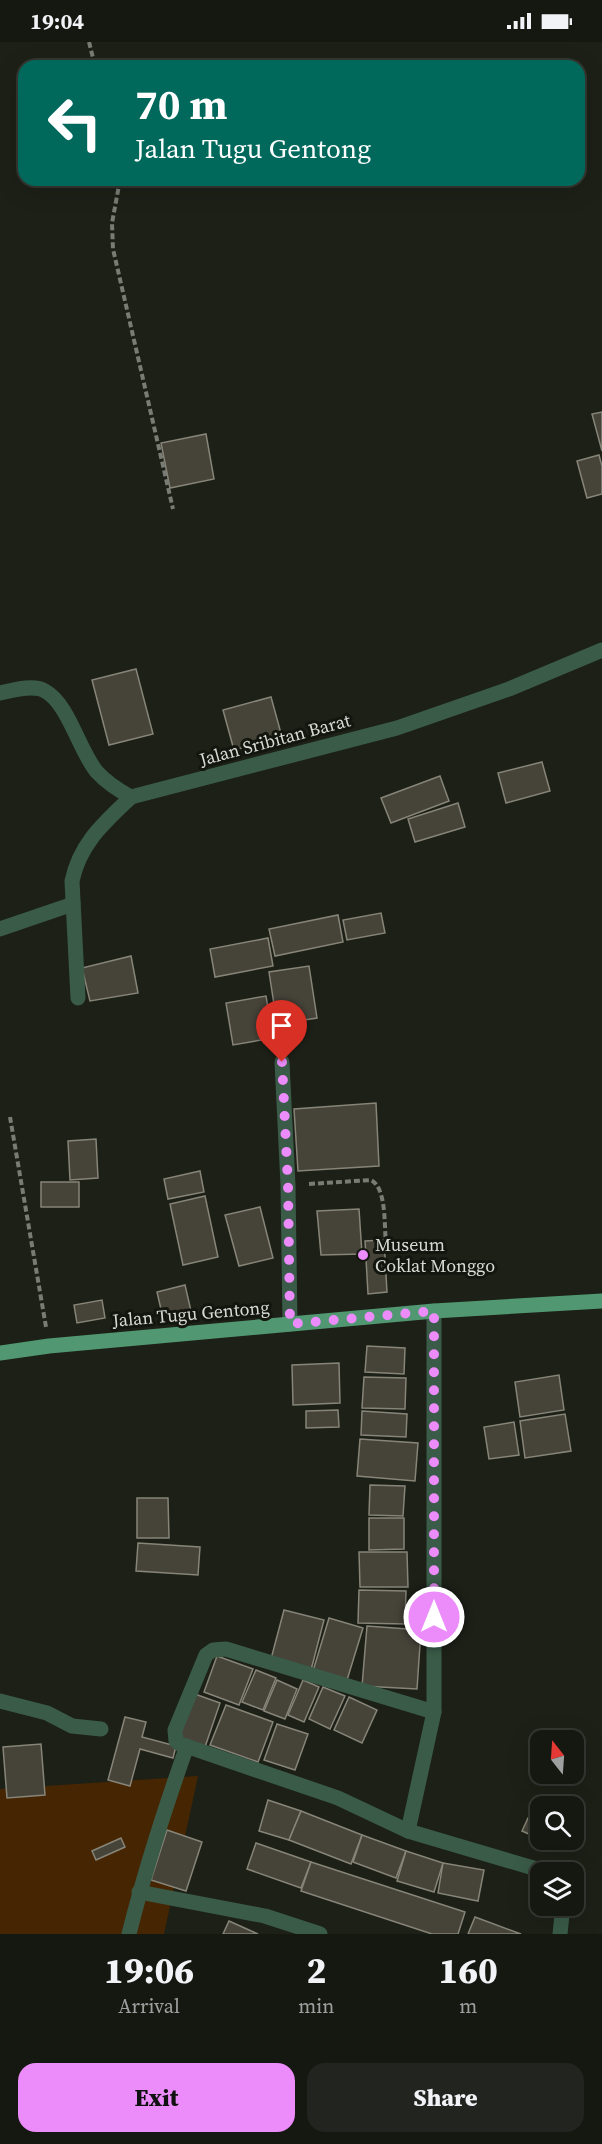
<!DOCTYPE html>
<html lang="en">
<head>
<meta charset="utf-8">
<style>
  :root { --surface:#151811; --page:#22251f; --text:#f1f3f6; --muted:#9da09f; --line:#343731; --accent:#ec8cfa }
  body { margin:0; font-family:"Source Serif 4",serif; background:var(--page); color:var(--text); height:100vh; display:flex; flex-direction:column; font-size:22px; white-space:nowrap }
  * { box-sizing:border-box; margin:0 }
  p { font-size:20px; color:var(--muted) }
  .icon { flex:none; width:33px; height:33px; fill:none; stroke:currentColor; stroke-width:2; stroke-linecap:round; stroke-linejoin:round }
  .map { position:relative; height:1892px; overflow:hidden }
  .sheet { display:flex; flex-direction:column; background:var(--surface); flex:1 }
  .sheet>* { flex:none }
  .hud { position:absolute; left:18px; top:18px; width:567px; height:126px; border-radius:18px; box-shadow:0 6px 24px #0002,0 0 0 2px var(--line); background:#00695c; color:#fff; overflow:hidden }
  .needle { width:39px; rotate:343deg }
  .tools { position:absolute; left:530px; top:1688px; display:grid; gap:12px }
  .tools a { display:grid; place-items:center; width:54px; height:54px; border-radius:12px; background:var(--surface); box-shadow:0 6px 24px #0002,0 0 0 2px var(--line); font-size:30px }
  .pin { position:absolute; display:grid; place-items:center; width:51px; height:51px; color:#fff; margin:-62px -26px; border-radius:50% 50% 50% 0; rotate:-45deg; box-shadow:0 0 6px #0007 }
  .pin .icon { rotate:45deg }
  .me { position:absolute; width:66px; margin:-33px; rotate:0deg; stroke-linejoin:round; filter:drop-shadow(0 0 4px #0008) }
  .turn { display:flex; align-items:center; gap:21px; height:126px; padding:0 18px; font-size:27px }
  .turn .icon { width:78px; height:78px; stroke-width:2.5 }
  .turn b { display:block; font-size:42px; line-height:51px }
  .eta { display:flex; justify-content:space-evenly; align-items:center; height:102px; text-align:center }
  .eta b { font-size:36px; font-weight:800; line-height:42px }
  .cta { display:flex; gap:12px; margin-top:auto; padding:12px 18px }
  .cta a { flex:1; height:69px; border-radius:18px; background:var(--accent); color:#111; font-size:24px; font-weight:800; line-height:69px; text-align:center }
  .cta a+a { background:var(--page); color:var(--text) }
  .status { display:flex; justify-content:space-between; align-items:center; height:42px; padding:0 30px; background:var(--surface); direction:ltr }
  .status svg { height:16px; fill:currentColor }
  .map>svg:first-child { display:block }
</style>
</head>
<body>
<div class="status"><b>19:04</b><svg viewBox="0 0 49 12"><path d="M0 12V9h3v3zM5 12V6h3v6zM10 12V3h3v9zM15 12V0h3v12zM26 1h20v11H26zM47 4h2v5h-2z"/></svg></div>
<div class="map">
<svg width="602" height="1892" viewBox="0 0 602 1892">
  <rect width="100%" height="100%" fill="#1c2017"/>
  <path fill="#462502" d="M198 1734 164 1892H0V1747Z"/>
  <g fill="#464339" stroke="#878478" stroke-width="1.5">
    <path d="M602 370V409L592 372Z"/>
    <path d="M206 392 214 437 170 446 161 401Z"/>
    <path d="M599 413 602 424V452L587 456 577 419Z"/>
    <path d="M136 627 153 692 109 703 92 638Z"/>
    <path d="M271 655 282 695 234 708 223 668Z"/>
    <path d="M542 720 550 749 506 761 498 731Z"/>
    <path d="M440 734 449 759 391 781 381 756Z"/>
    <path d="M458 761 465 785 415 800 408 777Z"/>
    <path d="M381 871 385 891 347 898 343 878Z"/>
    <path d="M338 873 343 900 275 914 269 887Z"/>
    <path d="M268 896 273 924 215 935 210 907Z"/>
    <path d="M131 914 138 951 90 959 82 926Z"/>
    <path d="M309 924 317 976 277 982 269 930Z"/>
    <path d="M266 954 273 996 233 1003 226 961Z"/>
    <path d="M376 1061 379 1124 298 1129 294 1067Z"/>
    <path d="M96 1097 98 1136 70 1138 68 1099Z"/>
    <path d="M200 1129 204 1150 168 1157 164 1137Z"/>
    <rect x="41" y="1140" width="38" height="25"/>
    <path d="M205 1154 218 1215 183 1223 170 1162Z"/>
    <path d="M260 1165 273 1216 239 1224 225 1173Z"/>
    <path d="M359 1167 362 1212 321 1213 317 1169Z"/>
    <path d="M384 1198 387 1250 368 1252 365 1199Z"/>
    <path d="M185 1243 191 1269 163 1276 157 1250Z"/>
    <path d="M102 1258 105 1276 77 1281 74 1263Z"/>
    <path d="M367 1304 405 1306 404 1332 365 1330Z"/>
    <path d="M339 1321 340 1361 293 1363 292 1323Z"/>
    <path d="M559 1333 564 1368 520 1375 515 1340Z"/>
    <path d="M364 1335 406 1336 405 1367 362 1366Z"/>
    <path d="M338 1368 339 1385 306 1386V1369Z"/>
    <path d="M362 1369 407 1372 406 1395 361 1393Z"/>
    <path d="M565 1372 571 1409 525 1416 520 1379Z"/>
    <path d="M514 1380 519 1413 489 1417 484 1385Z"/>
    <path d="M360 1397 418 1401 415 1439 357 1434Z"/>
    <path d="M370 1443 405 1444 403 1474 369 1473Z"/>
    <path d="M137 1456H168L169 1496H137Z"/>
    <path d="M369 1476H404V1507L369 1508Z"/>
    <path d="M138 1501 200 1505 198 1533 136 1529Z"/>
    <path d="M359 1510H407L408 1545H360Z"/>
    <path d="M359 1548 406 1549 405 1582 358 1581Z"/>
    <path d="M284 1568 324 1578 311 1628 271 1617Z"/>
    <path d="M329 1576 363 1586 347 1638 313 1629Z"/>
    <path d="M367 1584 421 1588 417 1647 362 1644Z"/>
    <path d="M217 1614 253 1627 239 1663 204 1650Z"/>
    <path d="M256 1628 276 1636 263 1668 242 1660Z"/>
    <path d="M277 1638 297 1647 285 1677 264 1669Z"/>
    <path d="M303 1638 319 1645 304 1680 288 1673Z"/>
    <path d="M323 1645 345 1654 330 1687 309 1677Z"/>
    <path d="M192 1651 220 1661 205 1705 177 1696Z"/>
    <path d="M349 1655 377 1668 362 1701 334 1688Z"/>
    <path d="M226 1663 273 1680 258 1720 210 1703Z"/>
    <path d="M125 1675 146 1680 142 1695 176 1704 173 1716 140 1707 130 1744 108 1738Z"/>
    <path d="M277 1682 308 1692 295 1728 264 1718Z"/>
    <path d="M41 1702 45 1753 7 1756 3 1705Z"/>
    <path d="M268 1758 301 1769 289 1798 259 1789Z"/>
    <path d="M301 1769 362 1793 351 1822 289 1798Z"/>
    <path d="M528 1776 540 1781V1797H546L545 1799 522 1789Z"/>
    <path d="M167 1788 202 1800 186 1849 151 1838Z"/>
    <path d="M362 1793 406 1809 396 1836 353 1820Z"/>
    <path d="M121 1796 125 1805 96 1818 92 1809Z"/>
    <path d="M256 1801 311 1820 301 1846 247 1827Z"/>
    <path d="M406 1809 443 1821 434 1850 397 1839Z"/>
    <path d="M311 1820 465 1870 458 1892H432L301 1849Z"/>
    <path d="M443 1821 484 1828 478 1859 438 1851Z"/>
    <path d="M475 1875 521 1892H468Z"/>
    <path d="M229 1879 258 1892H223Z"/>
  </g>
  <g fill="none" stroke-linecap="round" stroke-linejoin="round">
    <g stroke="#787c74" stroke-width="4" stroke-dasharray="6 3" stroke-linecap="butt">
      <path d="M89 0 95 24"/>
      <path d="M120 138 112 181 113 207 173 467"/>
      <path d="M10 1075 46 1285"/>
      <path d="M309 1142 371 1138C387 1146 384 1185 386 1202"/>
    </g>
    <g stroke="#3a5b48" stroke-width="15">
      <path d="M0 651C13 648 34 642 45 649 69 662 79 709 97 730 107 741 118 748 131 755L397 686 509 647 602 608"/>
      <path d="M0 887 73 862"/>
      <path d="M78 956 72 839C80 801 104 781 131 755"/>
      <path d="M282 1020 288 1143 290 1282"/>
      <path d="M434 1269V1670L408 1789 547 1830"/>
      <path d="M0 1659 47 1671 72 1684 101 1687"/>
      <path d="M408 1789 338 1756 180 1702 176 1699 175 1688 206 1613 213 1608 226 1607 434 1670"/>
      <path d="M139 1850 265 1874 320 1892"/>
      <path d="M129 1892C145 1828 165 1766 187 1704"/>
      <path d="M560 1892 563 1863"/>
    </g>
    <path stroke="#519872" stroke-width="15" d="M0 1311 49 1304 434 1269 602 1259"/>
  </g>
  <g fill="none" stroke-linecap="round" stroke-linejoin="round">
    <path stroke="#ec8cfa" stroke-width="10" stroke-dasharray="0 18" d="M282 1020 288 1143 290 1282 434 1269V1575"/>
  </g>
  <circle fill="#ec8cfa" stroke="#13160e" stroke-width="2" cx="363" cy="1213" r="6"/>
  <g text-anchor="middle" stroke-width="6" stroke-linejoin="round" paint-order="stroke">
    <g font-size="18" fill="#d8dbd5" stroke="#13160e">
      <text transform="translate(275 698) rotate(-15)" y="6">Jalan Sribitan Barat</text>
      <text transform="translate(191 1272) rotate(-5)" y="6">Jalan Tugu Gentong</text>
    </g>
    <g font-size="18" fill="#d8dbd5" stroke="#13160e" text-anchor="start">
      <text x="375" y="1209">Museum<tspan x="375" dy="21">Coklat Monggo</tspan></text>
    </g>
  </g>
</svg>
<div class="tools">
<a><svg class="needle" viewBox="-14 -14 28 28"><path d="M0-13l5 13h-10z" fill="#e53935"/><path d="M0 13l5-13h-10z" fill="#9da09f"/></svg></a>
<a><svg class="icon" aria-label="search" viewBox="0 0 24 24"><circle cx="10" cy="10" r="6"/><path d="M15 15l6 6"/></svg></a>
<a><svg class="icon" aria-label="layers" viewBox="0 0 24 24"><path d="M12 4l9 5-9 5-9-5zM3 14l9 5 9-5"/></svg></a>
</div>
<div class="pin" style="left:282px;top:1020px;background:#d93025"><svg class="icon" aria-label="arrive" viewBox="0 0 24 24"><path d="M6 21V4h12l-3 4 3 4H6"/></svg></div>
<svg class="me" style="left:434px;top:1575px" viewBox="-20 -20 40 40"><circle r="17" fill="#ec8cfa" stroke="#fff" stroke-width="3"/><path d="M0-11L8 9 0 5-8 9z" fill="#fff"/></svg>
<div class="hud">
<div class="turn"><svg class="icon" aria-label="left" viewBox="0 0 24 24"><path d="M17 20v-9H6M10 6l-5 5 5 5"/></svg><div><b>70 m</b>Jalan Tugu Gentong</div></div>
</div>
</div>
<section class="sheet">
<div class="eta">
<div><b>19:06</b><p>Arrival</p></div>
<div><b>2</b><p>min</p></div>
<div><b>160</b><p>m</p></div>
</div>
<div class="cta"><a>Exit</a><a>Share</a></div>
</section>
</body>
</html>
